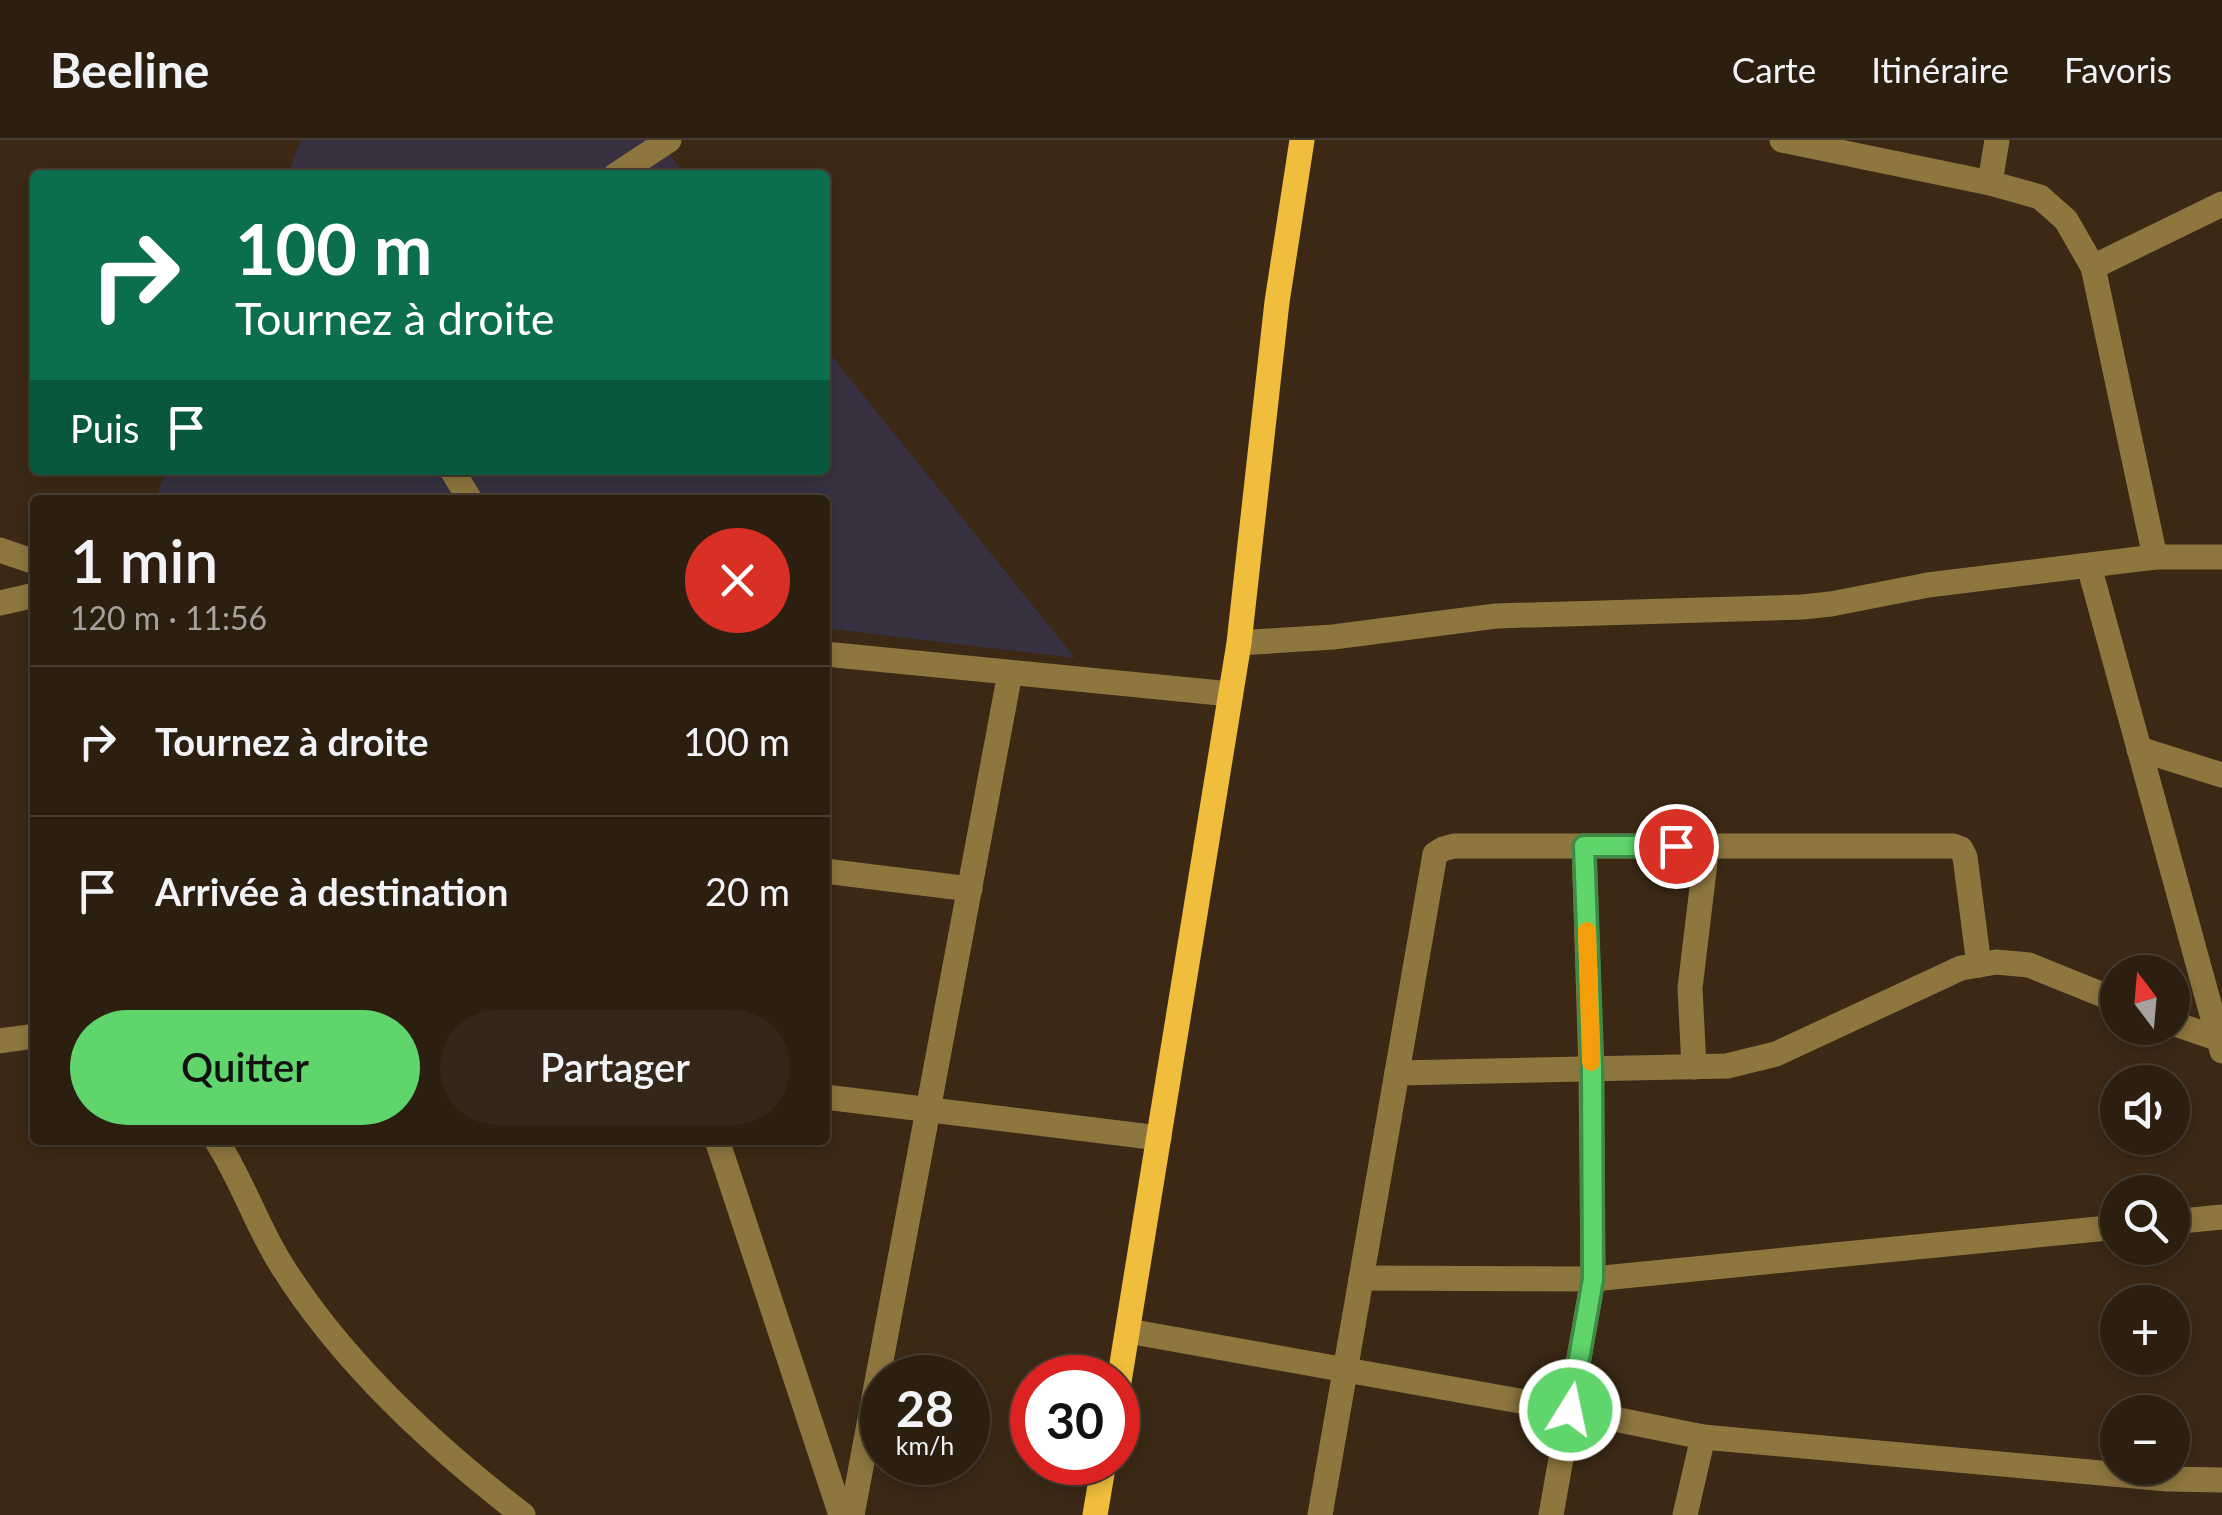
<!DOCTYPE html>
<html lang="fr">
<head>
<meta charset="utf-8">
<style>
  :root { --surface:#2c1f10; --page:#342719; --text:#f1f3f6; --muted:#a6a29f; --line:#483d30; --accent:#5fd56b }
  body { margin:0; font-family:Lato,sans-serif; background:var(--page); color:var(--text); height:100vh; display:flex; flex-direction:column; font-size:38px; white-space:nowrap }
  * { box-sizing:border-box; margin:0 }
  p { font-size:32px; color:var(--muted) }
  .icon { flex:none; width:55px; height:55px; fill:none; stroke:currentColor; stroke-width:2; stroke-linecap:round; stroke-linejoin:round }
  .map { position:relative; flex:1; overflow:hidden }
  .sheet { position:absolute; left:30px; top:355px; width:800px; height:650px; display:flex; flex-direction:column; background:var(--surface); border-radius:10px; box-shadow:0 5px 15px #0003,0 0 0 2px var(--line) }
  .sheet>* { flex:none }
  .top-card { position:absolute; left:30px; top:30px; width:800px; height:305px; border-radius:10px; box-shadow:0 5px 15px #0003,0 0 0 2px var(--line); background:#0b6e4f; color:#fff; overflow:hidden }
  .needle { width:65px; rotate:344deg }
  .fabs { position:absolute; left:2100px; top:815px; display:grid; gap:20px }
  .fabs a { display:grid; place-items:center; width:90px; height:90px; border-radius:50%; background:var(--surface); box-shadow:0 5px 15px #0003,0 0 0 2px var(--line); font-size:50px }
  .speed { position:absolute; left:860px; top:1215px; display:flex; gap:20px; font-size:50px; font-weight:700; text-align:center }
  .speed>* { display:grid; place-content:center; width:130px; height:130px; border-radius:50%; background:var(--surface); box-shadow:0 5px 15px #0003,0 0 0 2px var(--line); line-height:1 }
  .speed small { font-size:25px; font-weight:400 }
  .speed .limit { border:15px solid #d22; background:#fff; color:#111 }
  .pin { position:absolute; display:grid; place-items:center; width:85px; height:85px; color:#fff; margin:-42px; border:5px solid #fff; border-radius:50%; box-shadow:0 2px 10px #0007 }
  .me { position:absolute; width:110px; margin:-55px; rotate:10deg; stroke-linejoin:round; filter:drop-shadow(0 0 8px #0008) }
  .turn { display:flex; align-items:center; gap:35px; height:210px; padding:0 40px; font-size:45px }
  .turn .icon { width:130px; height:130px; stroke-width:2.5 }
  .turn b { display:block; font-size:70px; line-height:85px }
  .then { display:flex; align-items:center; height:95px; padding:0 40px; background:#0003; gap:20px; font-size:38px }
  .round { display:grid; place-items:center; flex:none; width:105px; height:105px; border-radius:52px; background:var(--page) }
  .summary { display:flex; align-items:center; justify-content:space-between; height:170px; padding:0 40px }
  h1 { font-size:60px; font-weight:600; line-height:75px }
  .primary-button { display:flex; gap:20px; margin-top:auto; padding:20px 40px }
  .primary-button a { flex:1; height:115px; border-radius:60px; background:var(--accent); color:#111; font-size:40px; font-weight:600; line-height:115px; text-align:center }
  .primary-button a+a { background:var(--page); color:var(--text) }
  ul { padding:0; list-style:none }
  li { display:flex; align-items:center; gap:30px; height:150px; padding:0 40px; border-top:2px solid var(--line) }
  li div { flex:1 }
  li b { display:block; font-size:38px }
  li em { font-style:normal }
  header { display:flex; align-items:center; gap:60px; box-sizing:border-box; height:140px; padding:0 50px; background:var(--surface); border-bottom:2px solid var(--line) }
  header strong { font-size:48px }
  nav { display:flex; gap:55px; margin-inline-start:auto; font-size:35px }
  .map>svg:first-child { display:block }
</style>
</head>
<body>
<header>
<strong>Beeline</strong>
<nav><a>Carte</a><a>Itinéraire</a><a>Favoris</a></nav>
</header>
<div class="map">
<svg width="2222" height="1375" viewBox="0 0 2222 1375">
  <rect width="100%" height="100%" fill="#3b2916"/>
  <g fill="#373142">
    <path d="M301 0H658L686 35H287Z"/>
    <path d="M825 208 1075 518 825 488V360H155L167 330H825Z"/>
  </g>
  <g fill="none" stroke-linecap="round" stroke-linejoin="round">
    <g stroke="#8e763f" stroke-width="25">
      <path d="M1782 0 1990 43 2040 57 2066 80 2093 127 2155 417"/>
      <path d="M616 35 669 0"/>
      <path d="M1990 43 1997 0"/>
      <path d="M2093 127 2222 64"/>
      <path d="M452 330 470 360"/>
      <path d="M0 410 35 422"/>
      <path d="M2089 426 2222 911"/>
      <path d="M0 463 35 455"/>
      <path d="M1239 503 1333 497 1496 476 1802 467 1831 464 1928 445 2155 417H2222"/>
      <path d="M825 514 1230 554"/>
      <path d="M2139 609 2222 635"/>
      <path d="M825 731 970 749"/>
      <path d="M2172 883 2219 899"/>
      <path d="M0 901 35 896"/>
      <path d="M1694 927 1690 848 1707 706"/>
      <path d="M1397 933 1727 926 1776 914 1961 828 1979 825 1996 822 2029 825 2118 861"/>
      <path d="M825 957 1159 998"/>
      <path d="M216 1000C243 1041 257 1088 284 1129 345 1225 433 1306 523 1375"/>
      <path d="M717 1000 841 1375"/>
      <path d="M2172 1082 2222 1077"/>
      <path d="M1361 1138 1593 1139 2118 1087"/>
      <path d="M1128 1191 1570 1270 1703 1297 2167 1339 2222 1340"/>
      <path d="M852 1375 1010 533"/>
      <path d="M1320 1375 1435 714 1443 709 1454 706H1953L1961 709 1965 717 1979 825"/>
      <path d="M1551 1375 1593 1139 1591 928 1584 706"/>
      <path d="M1685 1375 1703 1297"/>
    </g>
    <g stroke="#f0bd3c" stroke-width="25">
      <path d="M1118 1248 1239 503 1277 162 1302 0"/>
      <path d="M1095 1375 1104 1322"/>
    </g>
  </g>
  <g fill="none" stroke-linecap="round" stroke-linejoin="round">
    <g stroke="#3e8a46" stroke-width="25">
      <path id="route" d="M1570 1270 1593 1139 1592 928 1584 706H1676"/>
    </g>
    <use href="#route" stroke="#5fd56b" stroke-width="18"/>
    <path stroke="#f59e0b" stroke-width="18" d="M1587 791 1591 922"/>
  </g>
</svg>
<div class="fabs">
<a><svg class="needle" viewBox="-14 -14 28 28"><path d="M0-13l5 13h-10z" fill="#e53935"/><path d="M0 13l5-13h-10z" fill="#a6a29f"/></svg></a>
<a><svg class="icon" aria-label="sound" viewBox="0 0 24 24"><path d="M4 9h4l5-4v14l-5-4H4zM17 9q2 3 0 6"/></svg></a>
<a><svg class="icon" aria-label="search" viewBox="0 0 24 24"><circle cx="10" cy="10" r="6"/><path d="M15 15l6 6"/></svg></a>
<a>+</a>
<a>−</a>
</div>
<div class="speed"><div>28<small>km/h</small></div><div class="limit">30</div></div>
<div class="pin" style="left:1676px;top:706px;background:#d93025"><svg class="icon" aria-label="arrive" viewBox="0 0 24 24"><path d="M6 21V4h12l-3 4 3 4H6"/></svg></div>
<svg class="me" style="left:1570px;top:1270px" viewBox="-20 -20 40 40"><circle r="17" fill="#5fd56b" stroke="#fff" stroke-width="3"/><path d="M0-11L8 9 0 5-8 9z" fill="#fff"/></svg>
<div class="top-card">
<div class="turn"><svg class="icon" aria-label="right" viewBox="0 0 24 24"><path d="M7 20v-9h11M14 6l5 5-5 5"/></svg><div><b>100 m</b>Tournez à droite</div></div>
<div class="then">Puis<svg class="icon" aria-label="arrive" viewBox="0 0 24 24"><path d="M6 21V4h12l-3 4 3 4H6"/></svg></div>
</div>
<section class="sheet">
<div class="summary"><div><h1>1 min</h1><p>120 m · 11:56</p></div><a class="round" style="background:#d93025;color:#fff"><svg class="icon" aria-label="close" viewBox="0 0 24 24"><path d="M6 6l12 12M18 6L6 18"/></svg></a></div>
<ul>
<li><svg class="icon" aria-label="right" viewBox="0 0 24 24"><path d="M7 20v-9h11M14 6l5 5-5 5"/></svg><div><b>Tournez à droite</b></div><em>100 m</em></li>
<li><svg class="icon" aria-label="arrive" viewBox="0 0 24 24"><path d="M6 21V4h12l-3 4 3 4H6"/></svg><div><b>Arrivée à destination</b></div><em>20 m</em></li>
</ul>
<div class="primary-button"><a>Quitter</a><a>Partager</a></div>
</section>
</div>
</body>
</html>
